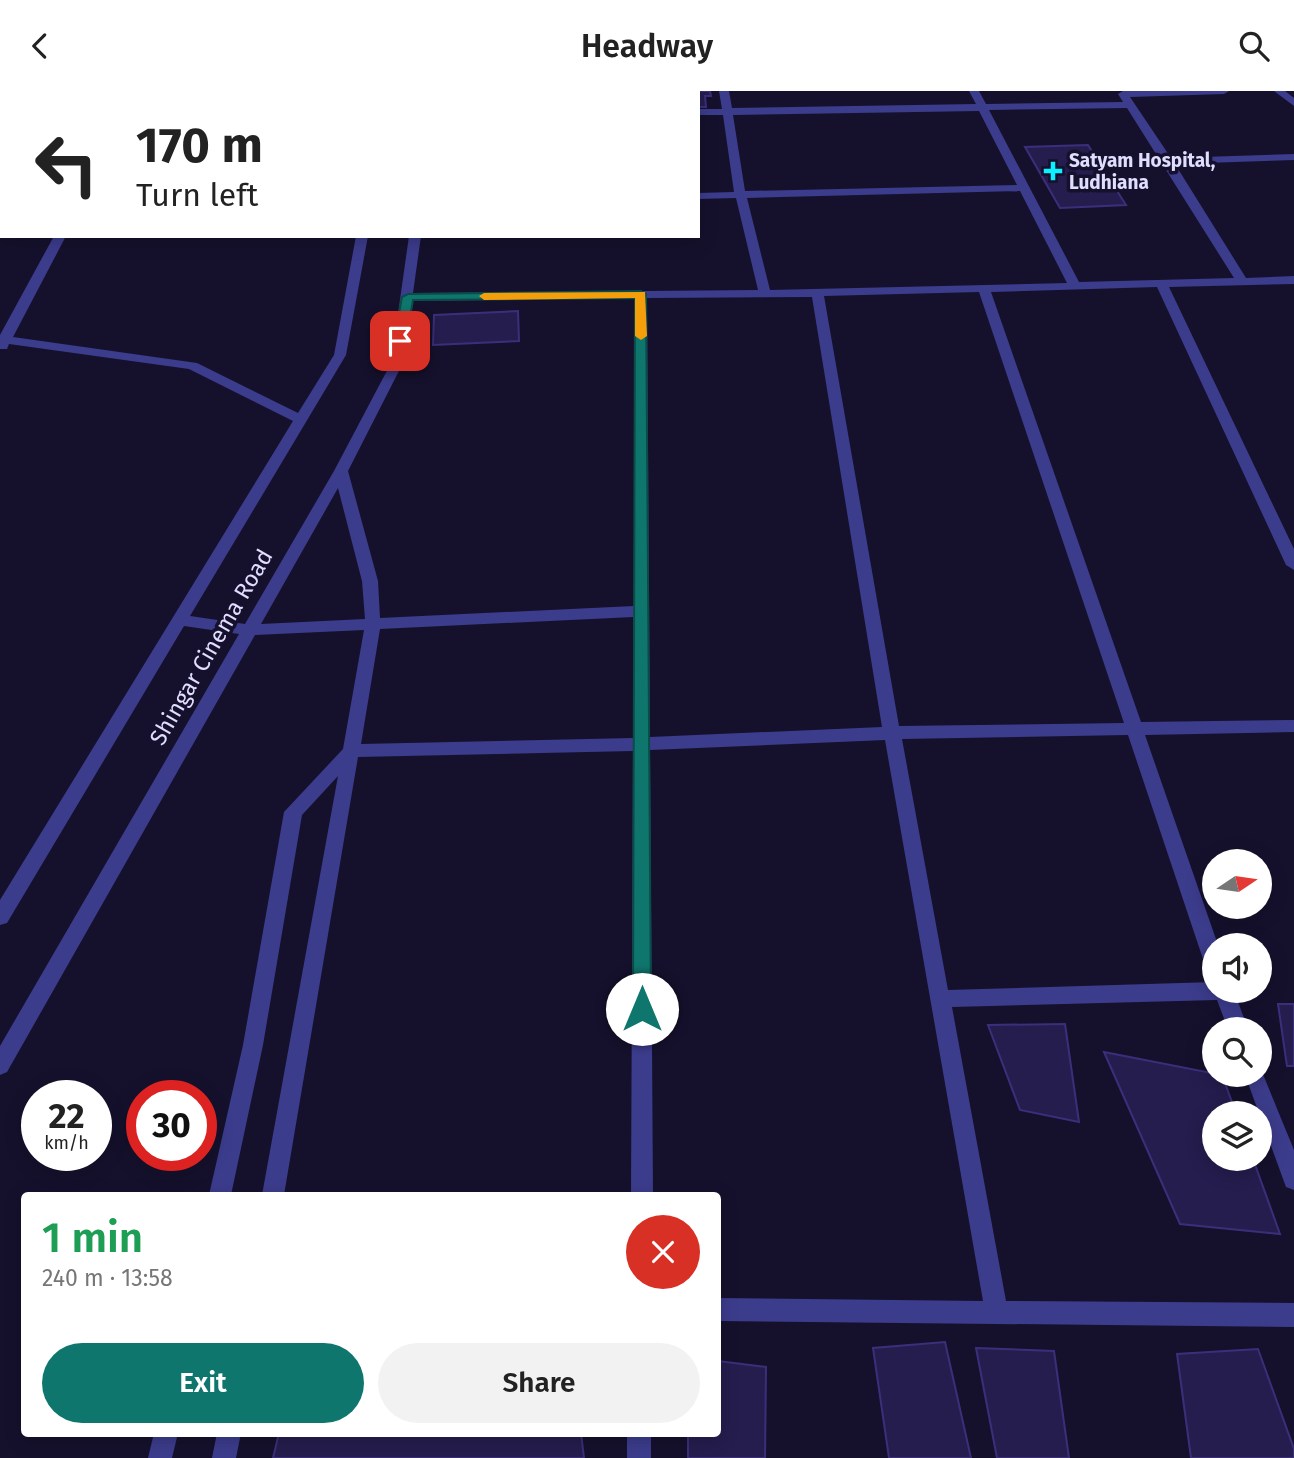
<!DOCTYPE html>
<html lang="en">
<head>
<meta charset="utf-8">
<style>
  :root { --surface:#fff; --page:#f2f2f2; --text:#222; --muted:#767676; --accent:#0f766e }
  body { margin:0; font-family:"Fira Sans",sans-serif; background:var(--page); color:var(--text); height:100vh; display:flex; flex-direction:column; font-size:26px; white-space:nowrap }
  * { box-sizing:border-box; margin:0 }
  p { font-size:23px; color:var(--muted) }
  .icon { flex:none; width:38px; height:38px; fill:none; stroke:currentColor; stroke-width:2; stroke-linecap:round; stroke-linejoin:round }
  .map { position:relative; flex:1; overflow:hidden }
  .drawer { position:absolute; left:21px; top:1101px; width:700px; height:245px; display:flex; flex-direction:column; background:var(--surface); border-radius:7px; box-shadow:0 4px 18px #0003 }
  .drawer>* { flex:none }
  .hud { position:absolute; left:0px; top:0px; width:700px; height:147px; box-shadow:0 4px 18px #0003; background:#fff; color:var(--text); overflow:hidden }
  .needle { width:46px; rotate:77deg }
  .controls { position:absolute; left:1202px; top:758px; display:grid; gap:14px }
  .controls a { display:grid; place-items:center; width:70px; height:70px; border-radius:50%; background:var(--surface); box-shadow:0 4px 18px #0003; font-size:35px }
  .speed { position:absolute; left:21px; top:989px; display:flex; gap:14px; font-size:35px; font-weight:700; text-align:center }
  .speed>* { display:grid; place-content:center; width:91px; height:91px; border-radius:50%; background:var(--surface); box-shadow:0 4px 18px #0003; line-height:1 }
  .speed small { font-size:18px; font-weight:400 }
  .speed .limit { border:10px solid #d22; background:#fff; color:#111 }
  .pin { position:absolute; display:grid; place-items:center; width:60px; height:60px; color:#fff; margin:-30px; border-radius:14px; box-shadow:0 4px 10px #0006 }
  .me { position:absolute; width:77px; margin:-38px; rotate:0deg; stroke-linejoin:round; filter:drop-shadow(0 0 5px #0008) }
  .turn { display:flex; align-items:center; gap:24px; height:147px; padding:0 21px; font-size:32px }
  .turn .icon { width:91px; height:91px; stroke-width:2.5 }
  .turn b { display:block; font-size:49px; line-height:60px }
  .round { display:grid; place-items:center; flex:none; width:74px; height:74px; border-radius:37px; background:var(--page) }
  .head { display:flex; align-items:center; justify-content:space-between; height:119px; padding:0 21px }
  h1 { font-size:42px; font-weight:600; line-height:52px; color:#1e9e55 }
  .primary-button { display:flex; gap:14px; margin-top:auto; padding:14px 21px }
  .primary-button a { flex:1; height:80px; border-radius:42px; background:var(--accent); color:#fff; font-size:28px; font-weight:600; line-height:80px; text-align:center }
  .primary-button a+a { background:var(--page); color:var(--text) }
  header { display:flex; justify-content:space-between; align-items:center; height:91px; padding:0 21px; background:var(--surface); font-size:32px; font-weight:600 }
  .map>svg:first-child { display:block }
</style>
</head>
<body>
<header><svg class="icon" aria-label="back" viewBox="0 0 24 24"><path d="M15 5l-7 7 7 7"/></svg>Headway<svg class="icon" aria-label="search" viewBox="0 0 24 24"><circle cx="10" cy="10" r="6"/><path d="M15 15l6 6"/></svg></header>
<div class="map">
<svg width="1294" height="1367" viewBox="0 0 1294 1367">
  <rect width="100%" height="100%" fill="#15112d"/>
  <g fill="#251d4e" stroke="#3b2f7b" stroke-width="2">
    <path d="M604 0H710L711 5H705L706 16H698V2Z"/>
    <path d="M1088 54 1126 114 1060 117 1025 56Z"/>
    <path d="M518 220 519 250 433 254 434 224Z"/>
    <path d="M1278 913H1294V975H1287Z"/>
    <path d="M1065 933 1079 1031 1020 1019 988 934Z"/>
    <path d="M1104 961 1222 984 1236 1022H1214V1068H1253L1280 1143 1180 1133Z"/>
    <path d="M945 1251 971 1367H889L873 1257Z"/>
    <path d="M976 1257 1054 1260 1069 1367H997Z"/>
    <path d="M1258 1258 1294 1358V1367H1191L1177 1263Z"/>
    <path d="M718 1270 766 1276 765 1367H688V1342H718Z"/>
    <path d="M279 1342H581L584 1367H273Z"/>
  </g>
  <g fill="none" stroke-linecap="round" stroke-linejoin="round">
    <g fill="#3c3c8d" fill-rule="evenodd">
      <rect x="132" y="0" width="10" height="2"/>
      <path d="M385 0H395L384 2Z"/>
      <path d="M429 0H439L428 2Z"/>
      <path d="M719 0H729L732 17 976 13 969 0H979L986 13 1123 11 1118 3 1123 0H1229L1224 3 1130 6 1171 67 1294 63V69L1175 73 1246 187 1294 185V193L1169 196 1294 458V479L1286 474 1157 196 991 201 1141 631 1294 629V641L1145 644 1218 854H1214V879L1207 877 1204 871 1128 644 902 648 948 899 1214 891V900H1234L1248 938H1228L1217 909 952 916 1006 1210 1294 1212V1236L718 1230V1207L983 1210 885 649 650 659 653 1104H631L633 660 358 666 284 1104H262L338 685 302 724 263 954 231 1104H209L243 954 284 721 343 658 364 539 255 544 7 981 0 984V955L239 543 184 535 7 832 0 834V809L293 330 189 278 9 253 7 258H0V244L54 145H66L13 246 197 272 298 322 334 264 356 145H368L346 264 190 525 245 533 334 380 391 272 409 145H421L413 202 758 199 736 107 698 108V102L734 101 723 24H698V18H722ZM1127 17 1234 187 1079 191 989 19ZM979 20 1017 94 745 100 733 24ZM1020 100 1067 192 770 199 747 107ZM979 201 1124 632 899 635 824 205ZM812 206 882 636 650 646 647 207ZM635 207 634 515 380 527 378 490 348 380 403 272 412 210ZM338 397 362 490 365 528 261 533ZM633 526V647L361 653 380 538Z"/>
      <path d="M1274 0H1285L1294 7V15Z"/>
      <rect x="0" y="40" width="2" height="6"/>
      <rect x="0" y="121" width="2" height="6"/>
      <path d="M1260 976 1294 1059V1099L1286 1096 1245 984H1260Z"/>
      <path d="M154 1342H178L172 1367H148Z"/>
      <path d="M217 1342H241L236 1367H212Z"/>
      <rect x="627" y="1342" width="24" height="25"/>
    </g>
  </g>
  <path fill="#0f766e" stroke="#0a4d48" stroke-width="2" d="M641 200 646 203 651 918 649 924 642 927 636 924 633 918 635 207 413 209 406 250 400 254 394 250 402 206 408 203Z"/>
  <path fill="#f59e0b" d="M645 201 647 245 641 249 635 245V207L484 209 479 205 484 202Z"/>
  <path fill="#0af1ff" stroke="#15112d" stroke-width="2.5" d="M1049.5 69.5h7v7h7v7h-7v7h-7v-7h-7v-7h7z"/>
  <g text-anchor="middle" stroke-width="7" stroke-linejoin="round" paint-order="stroke">
    <g font-size="19" font-weight="bold" fill="#e0deff" stroke="#15112d" text-anchor="start">
      <text x="1069" y="76">Satyam Hospital,<tspan x="1069" dy="22">Ludhiana</tspan></text>
    </g>
    <g font-size="23" fill="#e0deff" stroke="#15112d">
      <text transform="translate(211 556) rotate(-60)" y="8">Shingar Cinema Road</text>
    </g>
  </g>
</svg>
<div class="controls">
<a><svg class="needle" viewBox="-14 -14 28 28"><path d="M0-13l5 13h-10z" fill="#e53935"/><path d="M0 13l5-13h-10z" fill="#767676"/></svg></a>
<a><svg class="icon" aria-label="sound" viewBox="0 0 24 24"><path d="M4 9h4l5-4v14l-5-4H4zM17 9q2 3 0 6"/></svg></a>
<a><svg class="icon" aria-label="search" viewBox="0 0 24 24"><circle cx="10" cy="10" r="6"/><path d="M15 15l6 6"/></svg></a>
<a><svg class="icon" aria-label="layers" viewBox="0 0 24 24"><path d="M12 4l9 5-9 5-9-5zM3 14l9 5 9-5"/></svg></a>
</div>
<div class="speed"><div>22<small>km/h</small></div><div class="limit">30</div></div>
<div class="pin" style="left:400px;top:250px;background:#d93025"><svg class="icon" aria-label="arrive" viewBox="0 0 24 24"><path d="M6 21V4h12l-3 4 3 4H6"/></svg></div>
<svg class="me" style="left:642px;top:918px" viewBox="-20 -20 40 40"><circle r="19" fill="#fff"/><path d="M0-13L10 11 0 6-10 11z" fill="#0f766e"/></svg>
<div class="hud">
<div class="turn"><svg class="icon" aria-label="left" viewBox="0 0 24 24"><path d="M17 20v-9H6M10 6l-5 5 5 5"/></svg><div><b>170 m</b>Turn left</div></div>
</div>
<section class="drawer">
<div class="head"><div><h1>1 min</h1><p>240 m · 13:58</p></div><a class="round" style="background:#d93025;color:#fff"><svg class="icon" aria-label="close" viewBox="0 0 24 24"><path d="M6 6l12 12M18 6L6 18"/></svg></a></div>
<div class="primary-button"><a>Exit</a><a>Share</a></div>
</section>
</div>
</body>
</html>
